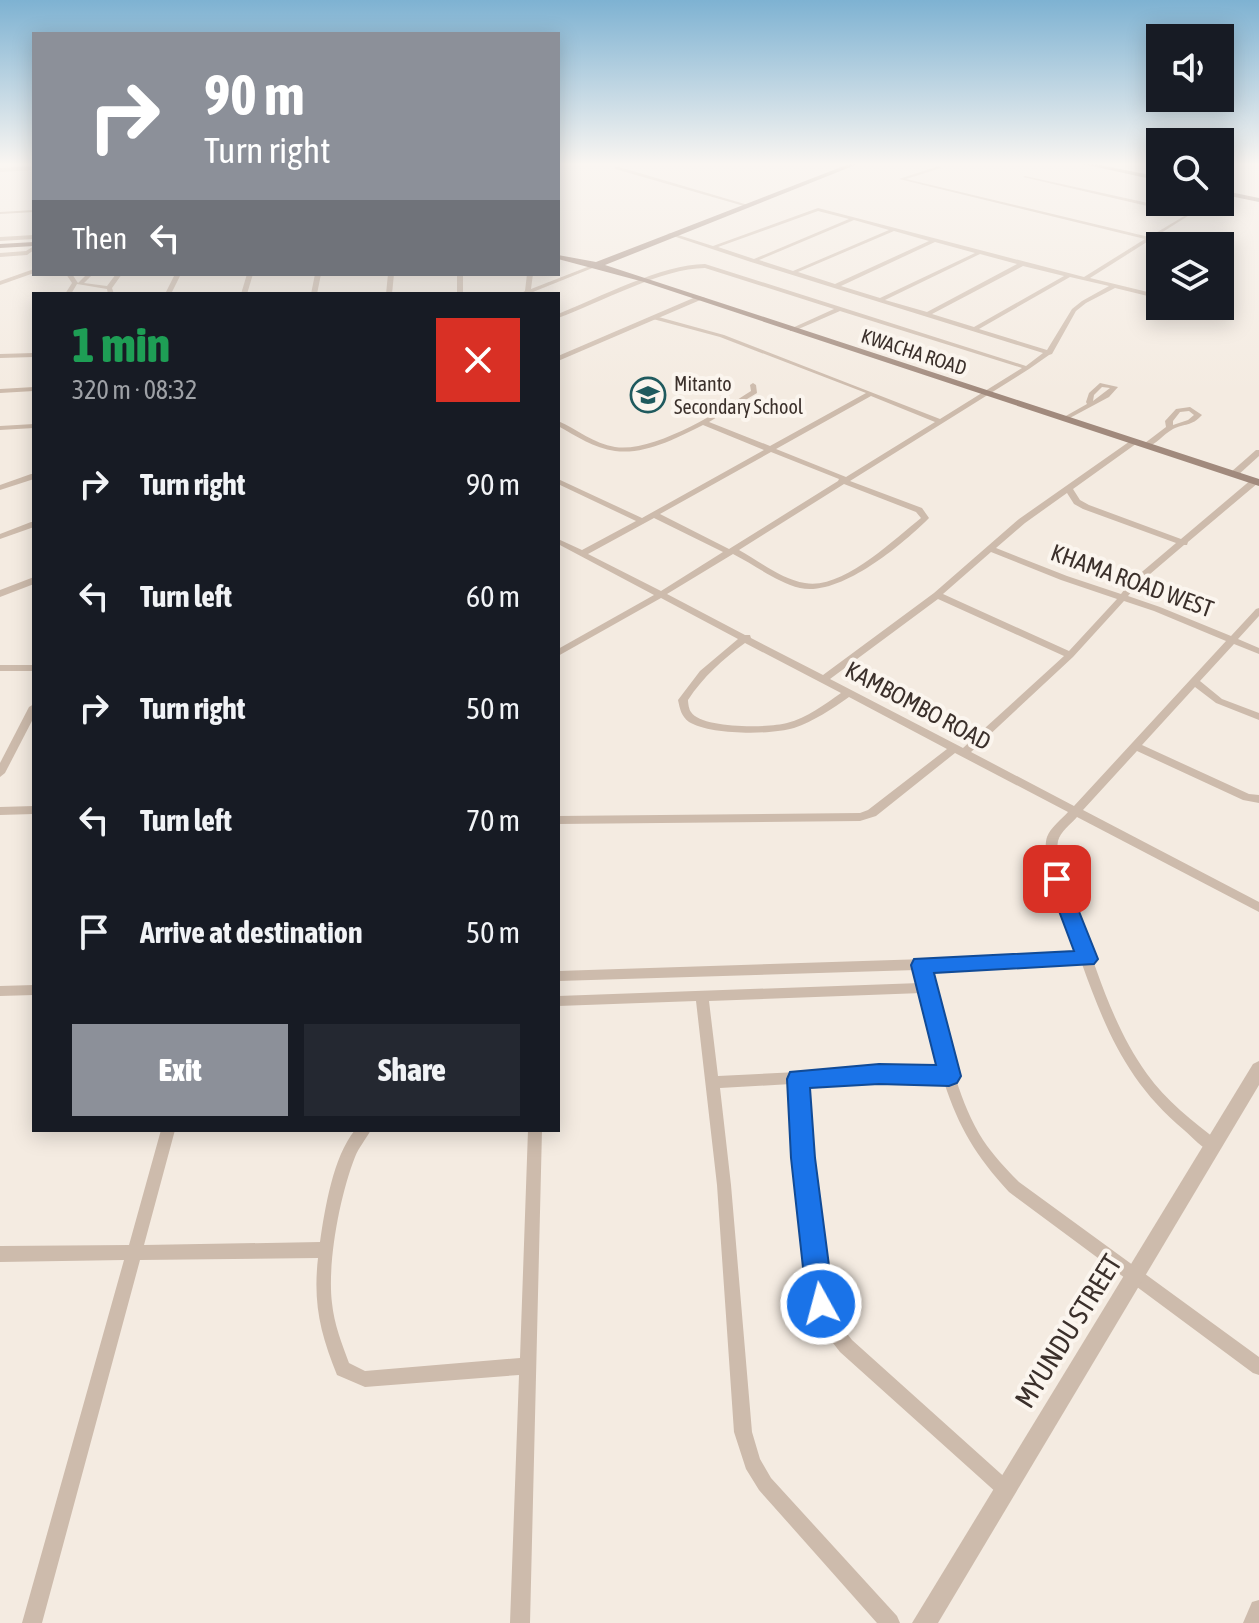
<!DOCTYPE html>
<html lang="en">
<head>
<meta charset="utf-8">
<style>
  :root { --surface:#171b24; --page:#242831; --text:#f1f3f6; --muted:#9ea1a6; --accent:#8c9099 }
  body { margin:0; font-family:"Asap Condensed",sans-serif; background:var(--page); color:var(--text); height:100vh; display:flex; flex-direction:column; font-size:30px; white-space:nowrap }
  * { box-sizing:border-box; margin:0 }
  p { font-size:26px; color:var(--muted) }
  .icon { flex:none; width:44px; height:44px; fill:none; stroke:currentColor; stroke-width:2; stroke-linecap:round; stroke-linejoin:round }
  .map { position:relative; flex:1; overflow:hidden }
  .details { position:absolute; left:32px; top:292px; width:528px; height:840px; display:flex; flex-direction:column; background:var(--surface); border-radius:0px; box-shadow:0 4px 20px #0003 }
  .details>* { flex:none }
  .hud { position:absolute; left:32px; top:32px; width:528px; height:244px; border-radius:0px; box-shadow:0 4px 20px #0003; background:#8c9099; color:#fff; overflow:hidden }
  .buttons { position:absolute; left:1146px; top:24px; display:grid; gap:16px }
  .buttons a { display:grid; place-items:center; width:88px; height:88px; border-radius:0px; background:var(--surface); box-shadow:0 4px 20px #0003; font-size:40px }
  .pin { position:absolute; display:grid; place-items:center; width:68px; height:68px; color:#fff; margin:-34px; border-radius:16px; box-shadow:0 4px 12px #0006 }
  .me { position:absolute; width:88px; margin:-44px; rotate:353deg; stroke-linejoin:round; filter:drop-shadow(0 0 6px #0008) }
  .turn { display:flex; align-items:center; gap:28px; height:168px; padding:0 40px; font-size:36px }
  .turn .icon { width:104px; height:104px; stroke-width:2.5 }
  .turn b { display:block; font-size:56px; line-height:68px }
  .then { display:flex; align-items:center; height:76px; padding:0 40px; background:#0003; gap:16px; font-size:30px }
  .round { display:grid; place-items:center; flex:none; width:84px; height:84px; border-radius:0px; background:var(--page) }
  .headline { display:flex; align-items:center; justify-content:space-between; height:136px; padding:0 40px }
  h1 { font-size:48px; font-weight:800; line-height:60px; color:#1e9e55 }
  .action { display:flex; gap:16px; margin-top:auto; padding:16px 40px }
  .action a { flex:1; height:92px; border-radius:0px; background:var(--accent); color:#fff; font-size:32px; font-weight:800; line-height:92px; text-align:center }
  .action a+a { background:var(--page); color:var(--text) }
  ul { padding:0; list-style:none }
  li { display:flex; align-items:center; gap:24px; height:112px; padding:0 40px }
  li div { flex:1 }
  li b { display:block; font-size:30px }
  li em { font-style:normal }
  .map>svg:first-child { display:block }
</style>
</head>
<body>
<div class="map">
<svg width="1259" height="1623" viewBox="0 0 1259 1623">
  <rect width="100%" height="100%" fill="#f4ebe1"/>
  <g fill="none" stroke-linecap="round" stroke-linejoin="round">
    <g fill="#cdbbac" fill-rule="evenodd">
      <path d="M939 166 941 168 906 179 1149 237 1186 215 1023 177 1025 176 1189 212 1205 202H1210L1090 278 1160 295V299L1115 288 1086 303 1076 311 1052 354 1049 355 1029 369 850 481 922 508 929 518C902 545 840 597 800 588 776 582 755 565 733 554L667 594 745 635H750L751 638 823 675 934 593 1019 519 1133 439 1140 441 1073 489 1080 500 1089 505 1181 539 1252 479H1258V483L1188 542 1187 545H1184L1136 586 1128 596 1160 607 1231 636 1256 609 1259 608V616L1238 639 1259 648V654L1234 644 1200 681 1222 699 1259 713V720L1216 703 1195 687 1142 745 1249 794 1259 795V803L1243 800 1137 751 1083 810 1259 902V912L1077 817C1071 824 1060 832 1058 841 1053 868 1071 898 1080 923 1098 974 1114 1028 1147 1074 1166 1101 1193 1121 1218 1141L1220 1146 1218 1151 1213 1153C1202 1148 1193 1138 1184 1130 1128 1083 1106 1031 1082 964L928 969C944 1025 951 1089 983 1140 993 1155 1006 1169 1019 1182L1259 1357V1375L1253 1373 1009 1192C976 1156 959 1128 944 1082L879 1080 805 1084 810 1158 829 1304 835 1318 852 1340 1010 1482 1013 1488 1010 1494 1004 1497 998 1494 840 1352 823 1330 813 1304 796 1158 791 1084 720 1088 731 1185 752 1432 760 1459 771 1478 897 1616 900 1623H877L759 1490 746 1469 734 1432 717 1185 696 1001 558 1006V996L920 983 916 970 558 981V971L1078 954C1069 927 1039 863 1047 837 1050 828 1062 819 1068 812L955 753 876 816 860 821 558 824V816L860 813 868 810 947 749 849 697C832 709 814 721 794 728 771 735 710 735 689 722 681 716 680 709 678 700L700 671 738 639 661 598 558 656V649L654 595 558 544V539L582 550 636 521 558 484V479L642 518 764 450 703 425C677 438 645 455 615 451 594 448 576 436 558 426V421C577 429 594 444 615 447 653 453 719 412 751 391L750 385 753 383 756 385 757 393 709 422 770 446 866 393 720 337 653 319V317L655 316 724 335 940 419 1022 368 840 311 794 331H790V329L834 309 705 268C662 268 600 303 558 318V314C598 298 663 264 705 264L1026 366 1043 353 751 262 667 234 672 233 713 246 818 208 1084 277 1145 239 899 179ZM818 211 849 219 754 259 718 247ZM854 220 889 230 793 271 759 260ZM894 231 929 241 835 284 798 272ZM935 242 975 253 880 298 841 286ZM980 254 1017 264 927 312 885 300ZM1023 266 1064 276 974 327 932 314ZM1070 277 1109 286 1082 301 1072 309 1047 350 979 329ZM871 396 935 422 846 477 776 449ZM771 452 839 479 838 481 729 549 660 514ZM844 484 916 512 921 518C893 540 843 590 805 583 782 580 759 561 739 550ZM1067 493 1074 504 1083 509 1176 543 1130 582 1121 594 1067 576 996 548 1025 523ZM654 518 723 552 661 591 588 554ZM991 552 1061 580 1117 599 1069 651 943 594ZM938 599 1064 656 963 748 830 679ZM1124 601 1154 611 1226 641 1074 806 971 752 1073 657ZM745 643 841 693C825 704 807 718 787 723 769 728 702 729 691 712 689 710 688 703 688 700 703 677 723 659 745 643ZM922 993 941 1070 879 1068 718 1076 709 1001Z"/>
      <path d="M615 167H619L748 205 744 206 615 169Z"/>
      <path d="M34 210V212L0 214V212Z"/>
      <path d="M34 235V239L0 241V237Z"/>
      <path d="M34 246V250L27 255 0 257V253L26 251Z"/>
      <path d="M595 264 600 265 528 294H520L525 291 527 274H533L531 289Z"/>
      <path d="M34 269V273L0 285V281Z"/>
      <path d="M66 274H72L78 283 87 274H93L84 283 107 286 116 274H122L112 288 114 294H108L107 289 77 284 71 294H65L72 283Z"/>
      <path d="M175 274H181L171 294H165Z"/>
      <path d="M247 274H253L247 294H241Z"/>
      <path d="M315 274H321L317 294H311Z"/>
      <path d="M388 274H394L392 294H386Z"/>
      <rect x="457" y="274" width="6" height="20"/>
      <path d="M34 353V357L0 358V354Z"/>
      <path d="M1100 383 1118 387 1109 397 1068 419H1064V417L1087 404 1086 402 1089 393ZM1102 387 1110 388 1093 401 1094 395Z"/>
      <path d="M34 387V391L0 393V389Z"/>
      <path d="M1190 407 1202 415C1191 427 1185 423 1173 429 1162 435 1157 445 1145 447V443L1166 427 1165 421 1176 409ZM1189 411 1194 415 1188 420 1173 425V421L1180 412Z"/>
      <path d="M34 424V428L0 430V426Z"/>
      <path d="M1256 450H1259V456L1237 476H1231V472Z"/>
      <path d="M31 474H34V479L0 490V485Z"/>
      <path d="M31 522H34V527L0 539V534Z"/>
      <rect x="0" y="665" width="34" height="6"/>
      <path d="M34 704V717L5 773 0 777V763L29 707Z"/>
      <path d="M34 806V814L0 815V807Z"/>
      <path d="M34 985V995L0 996V986Z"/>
      <path d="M161 1130H175L144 1245 320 1242C325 1208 333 1157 355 1130H371C366 1139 359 1147 355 1157 340 1195 327 1263 332 1303 334 1324 342 1344 349 1363L365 1371 520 1358 528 1130H542L530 1623H510L519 1375 365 1387 337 1375C320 1333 313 1303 318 1258L140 1260 42 1623H22L124 1260 0 1262V1246L129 1245Z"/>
      <path d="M1259 1600V1623H1243L1252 1602Z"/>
    </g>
    <g fill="#cdbbac" fill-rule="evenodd">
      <path d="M34 166V170L0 172V168Z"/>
      <path d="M698 296 705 298 558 361V356Z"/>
      <path d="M34 577V584L0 597V590Z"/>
      <path d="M1259 1061V1085L938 1623H912L1253 1064Z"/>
    </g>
    <g fill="#a18a7d" fill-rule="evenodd">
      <path d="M849 164H858L605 265 1259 479V486L644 282 558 259V255L596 262Z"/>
      <path d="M1083 164H1095L1160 177V181Z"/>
      <path d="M1220 190 1259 198V202L1220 194Z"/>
      <path d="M34 242V246L0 248V244Z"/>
    </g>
  </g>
  <linearGradient id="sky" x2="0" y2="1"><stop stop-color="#7eb2d2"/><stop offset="0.42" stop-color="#faf6f2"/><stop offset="1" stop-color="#faf6f2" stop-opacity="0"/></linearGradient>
  <rect width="1259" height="391" fill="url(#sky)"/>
  <path fill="#1a73e8" stroke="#114b97" stroke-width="2" d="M1057 872 1064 874 1098 959 1094 964 934 973 961 1076 957 1083 949 1086 879 1084 810 1088 815 1158 834 1304 830 1313 821 1317 811 1313 807 1304 791 1158 787 1079 790 1072 879 1064 936 1065 911 965 914 959 1074 951 1047 879 1050 874Z"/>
  <defs>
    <g id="school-ring" transform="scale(1.8)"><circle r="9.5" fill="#fbf5ee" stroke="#1f5a5e" stroke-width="1.5"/><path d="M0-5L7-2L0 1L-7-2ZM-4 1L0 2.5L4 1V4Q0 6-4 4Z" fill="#1f5a5e"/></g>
  </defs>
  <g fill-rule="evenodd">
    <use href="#school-ring" x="648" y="395"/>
  </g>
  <g text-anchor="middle" stroke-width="8" stroke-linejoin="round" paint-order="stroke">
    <g font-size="20" fill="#3b302b" stroke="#fbf5ee">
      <text transform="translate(914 352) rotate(18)" y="7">KWACHA ROAD</text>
    </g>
    <g font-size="20" fill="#3b302b" stroke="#fbf5ee" text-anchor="start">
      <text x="674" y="391">Mitanto<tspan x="674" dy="23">Secondary School</tspan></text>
    </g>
    <g font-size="24" fill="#3b302b" stroke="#fbf5ee">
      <text transform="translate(1132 581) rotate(20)" y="8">KHAMA ROAD WEST</text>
      <text transform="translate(918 706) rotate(28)" y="8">KAMBOMBO ROAD</text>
    </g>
    <g font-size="28" fill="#3b302b" stroke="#fbf5ee">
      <text transform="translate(1068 1331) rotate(-58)" y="10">MYUNDU STREET</text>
    </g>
  </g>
</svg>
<div class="buttons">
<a><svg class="icon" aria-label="sound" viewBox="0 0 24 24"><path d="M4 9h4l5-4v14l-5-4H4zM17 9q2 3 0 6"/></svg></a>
<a><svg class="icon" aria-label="search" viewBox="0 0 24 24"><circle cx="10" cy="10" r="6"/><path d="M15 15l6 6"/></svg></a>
<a><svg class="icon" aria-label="layers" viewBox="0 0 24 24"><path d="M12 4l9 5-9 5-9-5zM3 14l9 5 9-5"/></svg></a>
</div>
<div class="pin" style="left:1057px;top:879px;background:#d93025"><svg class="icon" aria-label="arrive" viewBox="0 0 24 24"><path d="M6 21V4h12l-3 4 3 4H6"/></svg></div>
<svg class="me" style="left:821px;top:1304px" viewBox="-20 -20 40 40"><circle r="17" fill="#1a73e8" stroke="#fff" stroke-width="3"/><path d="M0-11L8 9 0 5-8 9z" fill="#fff"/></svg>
<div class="hud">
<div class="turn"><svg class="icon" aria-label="right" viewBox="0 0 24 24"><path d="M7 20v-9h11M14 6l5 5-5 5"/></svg><div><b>90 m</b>Turn right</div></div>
<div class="then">Then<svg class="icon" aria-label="left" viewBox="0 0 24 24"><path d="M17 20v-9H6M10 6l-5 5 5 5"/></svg></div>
</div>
<section class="details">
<div class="headline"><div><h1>1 min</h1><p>320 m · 08:32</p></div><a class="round" style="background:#d93025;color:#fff"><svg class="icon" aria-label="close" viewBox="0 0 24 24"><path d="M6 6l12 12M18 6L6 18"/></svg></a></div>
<ul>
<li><svg class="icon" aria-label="right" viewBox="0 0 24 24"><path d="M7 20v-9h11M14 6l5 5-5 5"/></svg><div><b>Turn right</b></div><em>90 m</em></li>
<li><svg class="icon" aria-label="left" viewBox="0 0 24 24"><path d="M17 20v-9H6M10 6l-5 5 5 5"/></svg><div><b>Turn left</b></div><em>60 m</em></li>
<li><svg class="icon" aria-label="right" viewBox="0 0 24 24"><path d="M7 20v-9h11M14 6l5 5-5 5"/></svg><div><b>Turn right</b></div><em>50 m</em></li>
<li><svg class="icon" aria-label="left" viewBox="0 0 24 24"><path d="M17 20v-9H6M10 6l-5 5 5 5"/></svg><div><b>Turn left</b></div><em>70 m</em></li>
<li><svg class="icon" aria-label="arrive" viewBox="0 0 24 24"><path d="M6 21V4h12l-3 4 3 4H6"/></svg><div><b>Arrive at destination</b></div><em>50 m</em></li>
</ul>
<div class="action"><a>Exit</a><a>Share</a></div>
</section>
</div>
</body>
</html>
